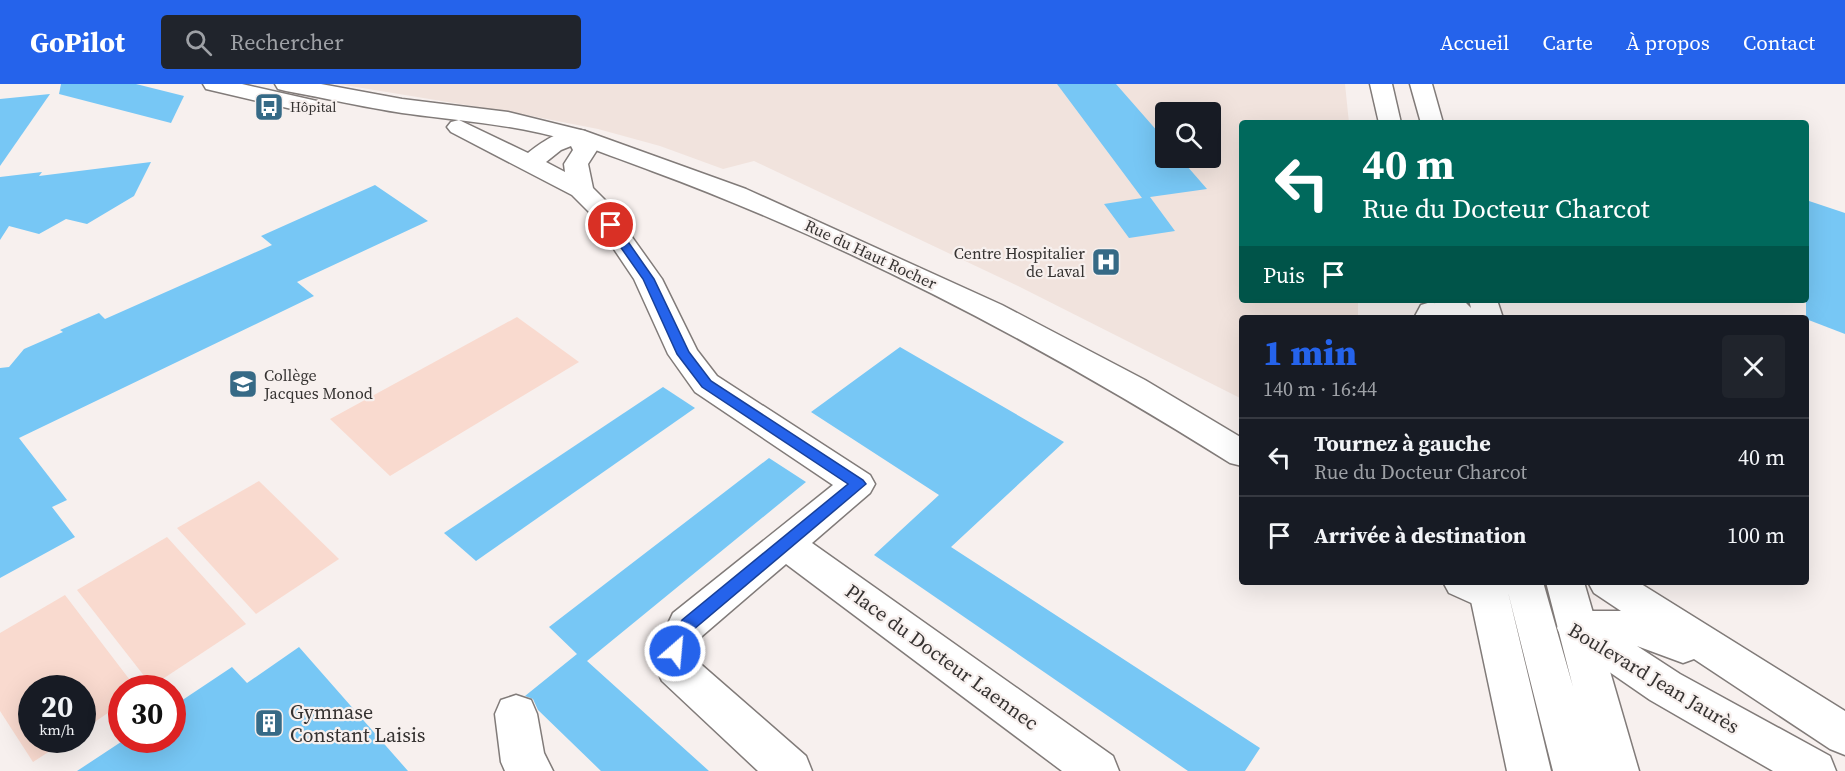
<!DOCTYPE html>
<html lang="fr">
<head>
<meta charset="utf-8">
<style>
  :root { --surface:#171b24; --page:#20242c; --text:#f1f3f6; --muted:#9ea1a6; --line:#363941; --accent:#2563eb }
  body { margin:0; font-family:"Source Serif 4",serif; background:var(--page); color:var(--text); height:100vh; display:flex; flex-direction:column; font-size:22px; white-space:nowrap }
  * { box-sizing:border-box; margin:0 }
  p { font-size:20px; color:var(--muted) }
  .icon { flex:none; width:33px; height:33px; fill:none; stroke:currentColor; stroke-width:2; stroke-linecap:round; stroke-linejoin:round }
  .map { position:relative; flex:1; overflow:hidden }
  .details { position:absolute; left:1239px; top:231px; width:570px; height:270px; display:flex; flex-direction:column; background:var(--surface); border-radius:6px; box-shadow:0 6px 24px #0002 }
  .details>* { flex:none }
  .hud { position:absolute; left:1239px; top:36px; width:570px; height:183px; border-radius:6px; box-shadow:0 6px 24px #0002; background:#00695c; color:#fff; overflow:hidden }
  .controls { position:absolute; left:1155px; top:18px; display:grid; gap:12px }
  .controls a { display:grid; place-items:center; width:66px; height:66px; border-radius:6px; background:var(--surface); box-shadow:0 6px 24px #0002; font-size:30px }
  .speed { position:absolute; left:18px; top:591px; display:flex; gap:12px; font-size:30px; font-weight:700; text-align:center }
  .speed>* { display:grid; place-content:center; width:78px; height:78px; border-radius:50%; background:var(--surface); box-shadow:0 6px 24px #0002; line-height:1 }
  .speed small { font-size:15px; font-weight:400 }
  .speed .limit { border:9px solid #d22; background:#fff; color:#111 }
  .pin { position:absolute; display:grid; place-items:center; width:51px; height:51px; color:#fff; margin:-26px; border:3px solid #fff; border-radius:50%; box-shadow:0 2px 6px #0007 }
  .me { position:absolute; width:66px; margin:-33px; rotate:27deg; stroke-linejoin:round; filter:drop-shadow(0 0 4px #0008) }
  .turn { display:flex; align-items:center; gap:21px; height:126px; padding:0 24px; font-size:27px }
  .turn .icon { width:78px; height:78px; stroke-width:2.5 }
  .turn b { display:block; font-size:42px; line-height:51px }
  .then { display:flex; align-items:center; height:57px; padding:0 24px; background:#0003; gap:12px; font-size:22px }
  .round { display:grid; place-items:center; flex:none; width:63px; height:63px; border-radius:6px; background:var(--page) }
  .overview { display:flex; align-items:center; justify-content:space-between; height:102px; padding:0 24px }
  h1 { font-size:36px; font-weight:800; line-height:45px; color:var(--accent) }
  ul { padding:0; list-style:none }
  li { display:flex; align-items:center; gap:18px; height:78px; padding:0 24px; border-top:2px solid var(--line) }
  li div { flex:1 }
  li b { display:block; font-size:22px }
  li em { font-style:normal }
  header { display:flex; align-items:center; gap:36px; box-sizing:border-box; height:84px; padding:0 30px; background:var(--accent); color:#fff }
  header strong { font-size:28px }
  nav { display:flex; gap:33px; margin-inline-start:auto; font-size:21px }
  .search { width:420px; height:54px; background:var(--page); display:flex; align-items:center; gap:15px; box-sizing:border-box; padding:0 21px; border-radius:6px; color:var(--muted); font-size:22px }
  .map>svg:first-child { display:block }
</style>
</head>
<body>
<header>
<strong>GoPilot</strong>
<div class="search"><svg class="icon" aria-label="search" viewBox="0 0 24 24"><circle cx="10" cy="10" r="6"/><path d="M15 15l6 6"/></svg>Rechercher</div>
<nav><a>Accueil</a><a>Carte</a><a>À propos</a><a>Contact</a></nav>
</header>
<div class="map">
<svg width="1845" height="687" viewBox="0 0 1845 687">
  <rect width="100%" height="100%" fill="#f7f0ee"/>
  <path fill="#f1e3dd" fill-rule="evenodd" d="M338 0H1345L1349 39H1242V216H1358V234H1242V315L1020 203 754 77 723 85 660 62 598 45 521 30ZM1166 28H1210V74H1166Z"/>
  <g fill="#f9dacf">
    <path d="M517 233 579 278 390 392 330 335Z"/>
    <path d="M259 397 339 475 256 530 177 444Z"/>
    <path d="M167 453 246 540 152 602 77 506Z"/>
    <path d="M65 511 136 604H122L121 620 83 646 82 604H32V656H67L33 678 0 627V549Z"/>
  </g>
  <g fill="#77c7f5">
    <path d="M61 0H136L184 12 171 39 59 10Z"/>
    <path d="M1057 0H1116L1166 57V74H1180L1207 105 1150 113 1175 147 1129 154 1104 120 1142 114Z"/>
    <path d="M50 10 0 82V15Z"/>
    <path d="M151 78 134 112 87 140 66 135 39 150 9 142 0 156V93L42 88 39 92Z"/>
    <path d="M375 101 428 137 297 198 314 212 19 354 67 416 52 423 75 453 0 494V284L9 283 24 265 63 248 60 246 99 229 105 235 272 161 261 152Z"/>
    <path d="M1806 116 1845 129V250L1806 235Z"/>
    <path d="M900 263 1064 358 951 463 1260 664 1245 687H1188L874 471 939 411 811 328Z"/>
    <path d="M663 303 695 324 476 477 444 449Z"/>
    <path d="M769 374 806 398 587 577 709 687H601L538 626 533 615 525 612 577 570 549 543Z"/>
    <path d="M299 563 408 687H77L124 656H172V623L232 583 247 599Z"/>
  </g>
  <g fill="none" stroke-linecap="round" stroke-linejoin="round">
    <g stroke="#817b79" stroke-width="3">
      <g id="minor">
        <path d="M459 36 528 69C543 57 565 42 585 47L597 66 588 80 593 104 607 118 662 195 697 266 717 292 870 391 875 400 870 409 812 459 1113 672 1119 687H1062L786 480 702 552 695 567 696 576 806 672 812 687H758L662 597 656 584 655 567 673 529 833 401 695 308 668 270 634 195 589 128 572 111 451 48 447 43 451 38ZM571 62 573 66 564 80 565 88 546 78 561 66Z"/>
        <path d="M516 611 531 616 537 630 544 669 553 687H505L501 678 495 630 501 616Z"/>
      </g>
    </g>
    <g stroke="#817b79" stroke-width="3">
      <g id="tertiary">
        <path d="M203 0H242L317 17 320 22 317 27 309 29 206 5Z"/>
        <path d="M275 0H321L402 15 508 28 585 47 746 105 1002 221 1145 296 1242 354V382L1230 379C1047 264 855 162 652 87 624 77 597 66 570 57 515 40 459 37 402 29 363 23 325 14 286 7L278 5Z"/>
        <path d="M1431 218 1441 221 1446 227 1444 234H1414L1421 221Z"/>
        <path d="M1443 498H1499L1503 500 1508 511 1503 522 1489 527 1449 509Z"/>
      </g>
    </g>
    <g stroke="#817b79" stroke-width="3">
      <path id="secondary" d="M1588 498H1638L1845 627V671L1830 665 1694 575 1683 579 1637 562 1680 590 1830 672 1836 687H1773L1650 616 1563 556 1557 544 1563 532 1577 527H1621L1594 509Z"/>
    </g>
    <g stroke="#817b79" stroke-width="3">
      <g id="primary">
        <path d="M1370 0H1392L1401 39H1379Z"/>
        <path d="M1410 0H1432L1443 39H1421Z"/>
        <path d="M1432 216H1463L1471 224 1469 216H1497L1503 234H1446Z"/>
        <path d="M1467 498H1543L1573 603 1546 498H1584L1639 687H1553L1508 508 1551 687H1507Z"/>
      </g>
    </g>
    <use href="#minor" fill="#fff" fill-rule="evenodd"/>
    <use href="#tertiary" fill="#fff" fill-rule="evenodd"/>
    <use href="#secondary" fill="#fff" fill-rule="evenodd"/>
    <use href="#primary" fill="#fff" fill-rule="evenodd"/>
  </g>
  <path fill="#2563eb" stroke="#184099" stroke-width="1.5" d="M611 138 615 139 654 195 689 268 711 297 863 396 866 400 693 546 681 572 675 574 669 572 667 567 682 536 848 400 702 303 677 270 643 195 605 141Z"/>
  <defs>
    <g id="bus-square" transform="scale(1.5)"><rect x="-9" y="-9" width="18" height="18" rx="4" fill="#366a86" stroke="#f7f0ee"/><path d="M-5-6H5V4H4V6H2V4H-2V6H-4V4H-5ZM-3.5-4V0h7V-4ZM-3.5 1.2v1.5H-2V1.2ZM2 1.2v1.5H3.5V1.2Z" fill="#fff"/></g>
    <g id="hospital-square" transform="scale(1.5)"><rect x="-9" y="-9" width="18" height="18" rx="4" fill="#366a86" stroke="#f7f0ee"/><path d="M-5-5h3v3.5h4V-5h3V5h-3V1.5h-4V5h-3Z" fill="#fff"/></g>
    <g id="school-square" transform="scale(1.5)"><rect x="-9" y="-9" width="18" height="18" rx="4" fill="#366a86" stroke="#f7f0ee"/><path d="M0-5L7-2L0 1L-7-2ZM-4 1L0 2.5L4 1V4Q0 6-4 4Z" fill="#fff"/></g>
    <g id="building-square" transform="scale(1.5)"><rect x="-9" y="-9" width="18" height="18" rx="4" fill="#366a86" stroke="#f7f0ee"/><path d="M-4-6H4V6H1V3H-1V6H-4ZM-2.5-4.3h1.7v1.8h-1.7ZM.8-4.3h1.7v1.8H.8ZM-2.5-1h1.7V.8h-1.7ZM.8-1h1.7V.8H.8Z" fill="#fff"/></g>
  </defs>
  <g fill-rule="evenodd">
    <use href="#bus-square" x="269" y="23"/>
    <use href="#hospital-square" x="1106" y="178"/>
    <use href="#school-square" x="243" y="300"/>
    <use href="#building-square" x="269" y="639"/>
  </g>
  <g text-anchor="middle" stroke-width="4.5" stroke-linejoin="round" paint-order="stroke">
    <g font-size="14" fill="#353231" stroke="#f7f0ee" text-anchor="start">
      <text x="290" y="28">Hôpital</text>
    </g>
    <g font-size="16" fill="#353231" stroke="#f7f0ee" text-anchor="end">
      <text x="1085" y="175">Centre Hospitalier<tspan x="1085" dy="18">de Laval</tspan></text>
      <text x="264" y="297" text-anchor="start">Collège<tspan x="264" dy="18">Jacques Monod</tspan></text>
    </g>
    <g font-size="16" fill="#353231" stroke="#f7f0ee">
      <text transform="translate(871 170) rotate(25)" y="6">Rue du Haut Rocher</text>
    </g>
    <g font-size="20" fill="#353231" stroke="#f7f0ee">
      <text transform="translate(942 573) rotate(36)" y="7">Place du Docteur Laennec</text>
      <text transform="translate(1654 594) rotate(31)" y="7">Boulevard Jean Jaurès</text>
    </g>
    <g font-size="20" fill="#353231" stroke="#f7f0ee" text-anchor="start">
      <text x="290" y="635">Gymnase<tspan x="290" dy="23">Constant Laisis</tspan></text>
    </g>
  </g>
</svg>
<div class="controls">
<a><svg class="icon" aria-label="search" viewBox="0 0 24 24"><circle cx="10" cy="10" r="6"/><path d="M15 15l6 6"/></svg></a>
</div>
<div class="speed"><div>20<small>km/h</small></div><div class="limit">30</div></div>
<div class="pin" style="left:611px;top:141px;background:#d93025"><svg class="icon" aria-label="arrive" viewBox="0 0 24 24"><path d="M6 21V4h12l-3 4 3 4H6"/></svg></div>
<svg class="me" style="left:675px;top:567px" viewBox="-20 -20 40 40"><circle r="17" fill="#2563eb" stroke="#fff" stroke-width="3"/><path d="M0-11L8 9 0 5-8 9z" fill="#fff"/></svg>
<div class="hud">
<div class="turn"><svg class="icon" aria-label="left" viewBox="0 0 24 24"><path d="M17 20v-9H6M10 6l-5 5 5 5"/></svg><div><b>40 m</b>Rue du Docteur Charcot</div></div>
<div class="then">Puis<svg class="icon" aria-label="arrive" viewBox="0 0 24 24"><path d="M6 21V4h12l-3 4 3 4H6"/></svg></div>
</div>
<section class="details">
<div class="overview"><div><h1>1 min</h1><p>140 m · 16:44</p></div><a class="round"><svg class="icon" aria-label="close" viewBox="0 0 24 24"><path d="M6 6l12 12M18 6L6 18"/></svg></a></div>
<ul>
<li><svg class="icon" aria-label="left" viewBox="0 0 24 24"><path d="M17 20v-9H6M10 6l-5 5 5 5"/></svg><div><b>Tournez à gauche</b><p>Rue du Docteur Charcot</p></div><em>40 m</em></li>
<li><svg class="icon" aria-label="arrive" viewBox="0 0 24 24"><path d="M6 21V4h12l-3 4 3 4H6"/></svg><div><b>Arrivée à destination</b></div><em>100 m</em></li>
</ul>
</section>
</div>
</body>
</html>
